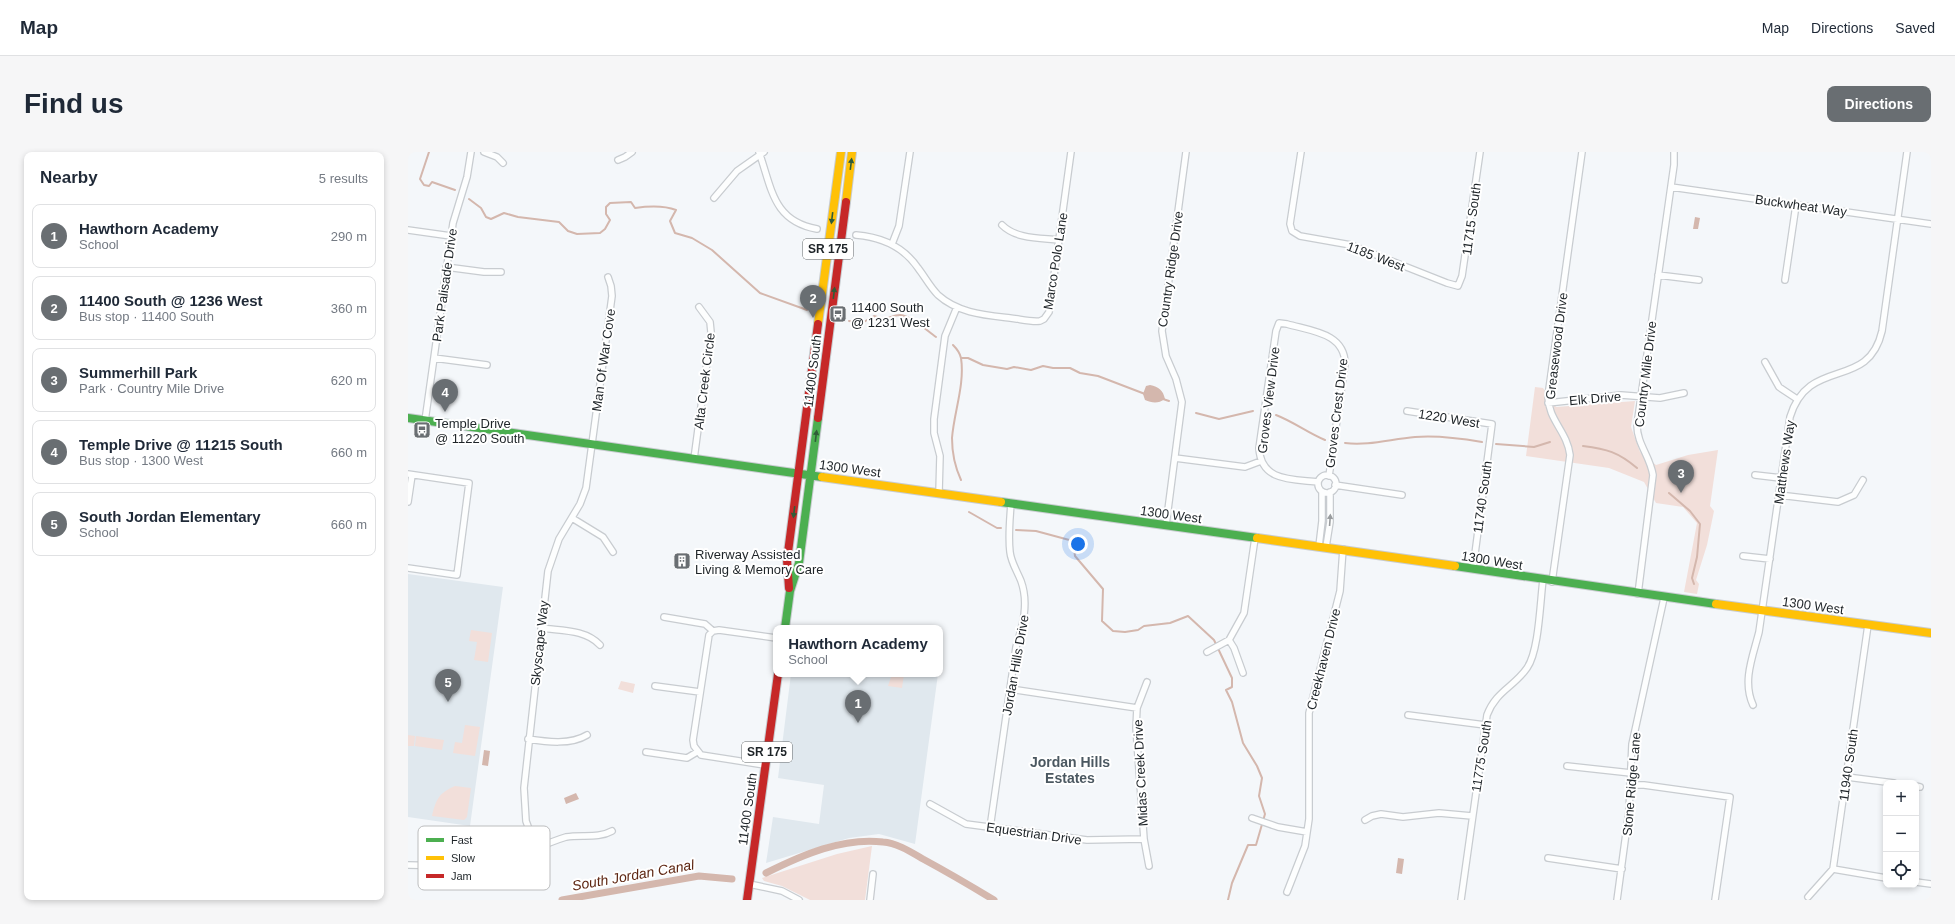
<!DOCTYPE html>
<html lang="en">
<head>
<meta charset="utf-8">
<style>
  body { margin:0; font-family:Arial,sans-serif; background:#f6f6f7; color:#1f2937 }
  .controls { position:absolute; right:12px; bottom:12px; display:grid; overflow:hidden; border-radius:8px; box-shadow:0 2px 6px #0003 }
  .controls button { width:36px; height:36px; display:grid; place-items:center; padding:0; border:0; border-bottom:1px solid #e0e1e3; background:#fff; color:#1f2937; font:20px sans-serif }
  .you { position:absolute; left:670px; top:392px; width:14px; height:14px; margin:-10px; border:3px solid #fff; border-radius:50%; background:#1a73e8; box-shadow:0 0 0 6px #1a73e833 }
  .badge { display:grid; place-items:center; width:26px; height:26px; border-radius:50%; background:#696e72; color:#fff; font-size:13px; font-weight:700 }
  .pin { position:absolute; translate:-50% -33px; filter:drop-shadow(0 1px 2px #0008) }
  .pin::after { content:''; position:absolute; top:21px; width:14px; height:12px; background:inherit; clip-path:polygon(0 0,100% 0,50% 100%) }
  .popup { position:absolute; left:365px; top:473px; width:170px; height:52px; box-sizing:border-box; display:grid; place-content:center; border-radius:8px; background:#fff; filter:drop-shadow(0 1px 3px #0005); font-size:13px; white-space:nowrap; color:#747a83 }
  .popup b { font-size:15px; color:#1f2937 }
  .popup::after { content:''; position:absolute; left:50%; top:100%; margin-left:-8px; border:8px solid transparent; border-top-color:#fff }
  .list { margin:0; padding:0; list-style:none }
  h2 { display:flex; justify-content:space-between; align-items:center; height:52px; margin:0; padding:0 16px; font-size:17px }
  h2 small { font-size:13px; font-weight:400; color:#747a83 }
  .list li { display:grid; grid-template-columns:26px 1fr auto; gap:12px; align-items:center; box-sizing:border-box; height:64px; margin:0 8px 8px; padding:0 8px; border:1px solid #e0e1e3; border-radius:8px }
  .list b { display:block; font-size:15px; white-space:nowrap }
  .list p { margin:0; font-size:13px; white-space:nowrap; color:#747a83 }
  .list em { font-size:13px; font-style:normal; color:#747a83 }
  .icon { flex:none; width:22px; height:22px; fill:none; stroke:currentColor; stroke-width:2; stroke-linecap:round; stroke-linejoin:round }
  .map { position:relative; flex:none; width:1523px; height:748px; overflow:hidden; border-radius:8px }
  header { display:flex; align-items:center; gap:24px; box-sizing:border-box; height:56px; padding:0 20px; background:#fff; border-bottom:1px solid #e0e1e3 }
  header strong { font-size:19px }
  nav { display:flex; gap:22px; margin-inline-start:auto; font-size:14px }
  .intro { display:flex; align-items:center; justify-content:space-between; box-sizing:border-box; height:96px; padding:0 24px }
  h1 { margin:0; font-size:28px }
  .button { padding:10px 18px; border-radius:8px; background:#696e72; color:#fff; font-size:14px; font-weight:700 }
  main { display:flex; gap:24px; padding:0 24px }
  aside { flex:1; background:#fff; border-radius:8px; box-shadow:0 2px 6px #0003 }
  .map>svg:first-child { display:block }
  .built { fill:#e0e8ee }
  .green { fill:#f2dfda }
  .water { fill:#d4b7ad }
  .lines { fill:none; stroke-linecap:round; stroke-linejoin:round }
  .stream { stroke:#d4b7ad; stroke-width:2 }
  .canal { stroke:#d4b7ad; stroke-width:7 }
  .street-casing { stroke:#c8ccd0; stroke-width:8 }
  .fast-casing { stroke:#c8ccd0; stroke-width:10 }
  .slow-casing { stroke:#c8ccd0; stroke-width:10 }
  .jam-casing { stroke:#c8ccd0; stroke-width:10 }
  .street { stroke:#fdfefe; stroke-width:5.5 }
  .fast { stroke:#4caf50; stroke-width:8 }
  .slow { stroke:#ffc107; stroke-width:8 }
  .jam { stroke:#c62828; stroke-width:8 }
  .oneway { fill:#305c38 }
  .oneway2 { fill:#999c9e }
  .labels { text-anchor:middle; stroke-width:4; stroke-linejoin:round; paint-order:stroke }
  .shield { fill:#fff; stroke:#626668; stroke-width:1 }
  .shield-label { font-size:12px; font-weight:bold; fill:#1e2428 }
  .street-label { font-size:13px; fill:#1e2428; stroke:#fff }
  .poi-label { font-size:13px; fill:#1e2428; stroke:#fff; text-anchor:start }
  .neighbourhood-label { font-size:14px; font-weight:bold; fill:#4b5861; stroke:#fff }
  .water-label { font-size:14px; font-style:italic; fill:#5e2713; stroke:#fff }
  .key { fill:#fff; stroke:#bcbdbe; stroke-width:1 }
  .key-label { font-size:11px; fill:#1e2428 }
</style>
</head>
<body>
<header>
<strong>Map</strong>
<nav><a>Map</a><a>Directions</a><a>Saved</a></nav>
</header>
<div class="intro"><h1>Find us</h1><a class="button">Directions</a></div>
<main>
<aside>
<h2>Nearby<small>5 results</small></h2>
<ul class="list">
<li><span class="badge">1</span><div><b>Hawthorn Academy</b><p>School</p></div><em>290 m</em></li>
<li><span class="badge">2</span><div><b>11400 South @ 1236 West</b><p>Bus stop · 11400 South</p></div><em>360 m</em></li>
<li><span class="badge">3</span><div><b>Summerhill Park</b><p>Park · Country Mile Drive</p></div><em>620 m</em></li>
<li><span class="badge">4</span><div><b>Temple Drive @ 11215 South</b><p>Bus stop · 1300 West</p></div><em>660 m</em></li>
<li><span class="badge">5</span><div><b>South Jordan Elementary</b><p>School</p></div><em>660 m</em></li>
</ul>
</aside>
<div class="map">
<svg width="1523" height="748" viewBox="0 0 1523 748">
  <rect width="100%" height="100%" fill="#f4f7fa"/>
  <!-- built -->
  <path class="built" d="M 0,422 L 95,435 L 62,674 L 0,665 Z
    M 383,522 L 530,522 L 507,692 L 471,682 L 441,686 L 358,711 L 365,665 L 411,672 L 416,633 L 370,626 Z"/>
  <!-- green -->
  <path class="green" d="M 1127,235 L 1135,236 L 1148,255 L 1227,249 L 1223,275 L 1232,300 L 1248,313 L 1280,303 L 1310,298 L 1302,354 L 1306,359 L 1299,393 L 1288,428 L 1291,432 L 1289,442 L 1276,440 L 1289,371 L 1275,355 L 1248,351 L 1236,330 L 1201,316 L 1118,304 Z
    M 63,478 L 84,481 L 80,510 L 66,508 L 69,490 L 61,489 Z
    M 484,522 L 496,522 L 494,536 L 480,534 Z
    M 213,529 L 227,532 L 225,541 L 210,537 Z
    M 57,573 L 72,575 L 67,604 L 45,601 L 47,590 L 54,591 Z
    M 0,583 L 7,584 L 6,594 L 0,594 Z
    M 8,584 L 36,588 L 34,598 L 7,594 Z
    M 47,634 L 63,636 L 59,665 L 56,668 L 24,664 C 28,647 31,641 47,634 Z
    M 464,694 L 457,748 L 402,748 L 374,734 L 356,729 L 354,726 L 429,702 Z"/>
  <!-- water -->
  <path class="water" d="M 1287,65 L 1292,66 L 1290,77 L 1285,77 Z
    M 742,233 C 751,235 755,238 757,247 C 750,252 744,251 737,248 L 735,242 L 738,234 Z
    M 76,598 L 82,599 L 80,614 L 74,613 Z
    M 168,641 L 171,647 L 158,652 L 156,646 Z
    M 990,706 L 996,707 L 994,722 L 988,721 Z"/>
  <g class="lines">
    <!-- stream -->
    <path class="stream" d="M 21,0 L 12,27 L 16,33 L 21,34 L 24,30 L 47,38
      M 61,47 L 73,56 L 78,65 L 83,67 L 96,61 L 110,65 L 151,70 L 160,79 L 169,82 L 192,81 L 197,77 L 202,68 L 198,62 L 198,55 L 202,51 L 223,50 L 227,56 C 241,54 255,53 268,58 L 262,69 L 267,81 L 284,86 L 304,98 L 352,141 L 399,158
      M 441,169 L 454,171 L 466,164 C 482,170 481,163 492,163 C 504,164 518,178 528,185
      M 545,193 C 549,197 552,201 553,206 C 557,232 546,260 544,286 C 544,301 547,315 553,328
      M 553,206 L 560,206 L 575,213 L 599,217 L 606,215 L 623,218 L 635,214 L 645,216 L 662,216 L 672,221 L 690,224 L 737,242
      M 755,247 L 761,249
      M 788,261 L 811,267 L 845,259
      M 868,263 C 886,270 900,281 917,288
      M 937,291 C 960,294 983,287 1007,285 C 1030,283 1051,286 1074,290
      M 1088,292 L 1126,295 L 1142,290
      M 1175,294 C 1199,297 1210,300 1229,316
      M 1261,341 L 1282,359 L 1292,372 L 1289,405 L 1284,426 L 1286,432
      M 561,360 L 589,376 L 593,376
      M 608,378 L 628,379 L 665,389 L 667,404 L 695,437 L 694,469 L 705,479 L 717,480 L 730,478 L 736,474 L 762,471 L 780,464 L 806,488 L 824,526 L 824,535 L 818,538 L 824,550 L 835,591 L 849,614 L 854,626 L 851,644 L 857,662 L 848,693 L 840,693 L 824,731 L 820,748"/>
    <!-- canal -->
    <path class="canal" d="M 358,721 C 394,703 435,685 475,690 C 489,691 503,700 515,707 C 539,720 563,734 586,748
      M 154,748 L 291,724 L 324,727"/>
    <!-- street casing -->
    <g class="street-casing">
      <path id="street" d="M 76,0 L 89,5 L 95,11
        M 351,0 C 364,37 365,69 409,77
        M 893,0 L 882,72 L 884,79 L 892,84 L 943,93 L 1039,131 L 1050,134 L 1054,124 L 1072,0
        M 210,8 L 217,5 L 224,0
        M 1263,35 L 1523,72
        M 306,46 L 329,19 L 356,0
        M 594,73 C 608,87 632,86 650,88
        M 0,78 L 43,84
        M 448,83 C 473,85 495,94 510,116 C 517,125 522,135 530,143 C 550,161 576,163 602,166 C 612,167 622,170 632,169 L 636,167 L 641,160 L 663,0
        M 484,92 L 491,74 L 502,0
        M 38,115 L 76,120 L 93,120
        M 1250,123 L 1291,128
        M 1377,128 L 1388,53
        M 26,206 L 79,213
        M 1357,210 L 1371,235 L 1389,247
        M 1140,251 L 1213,243 L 1252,246 L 1276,241
        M 999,259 L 1084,272 L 1065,417
        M 17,269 L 45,71 L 59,25 L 63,0
        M 767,306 L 837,315 L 853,309
        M 286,307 L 303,180 L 302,170 L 291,155
        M 0,322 L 61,331 L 49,423 L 0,416
        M 1347,323 L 1373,326
        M910 332a9 9 0 1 1 18 0a9 9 0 1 1-18 0Z
        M 910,330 C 884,327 853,330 851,296 L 868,179 L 871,171 L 879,172 C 903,179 937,181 937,212 L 921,324
        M 927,333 L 994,343
        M 531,340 L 532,304 L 526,281 L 526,267 L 537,184 L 549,155
        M 1371,343 L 1430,350 L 1446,343 L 1455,328
        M 0,350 L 4,323
        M 164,366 L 195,385 L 205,400
        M 758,373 L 774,250 L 768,227 L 758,204 L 754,179 L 778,0
        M 911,394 L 914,369 L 914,340
        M 918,395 L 922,370 L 922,340
        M 1335,404 L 1362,407
        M 1144,430 L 1162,303 C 1159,279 1140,268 1140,244 L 1174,0
        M 1230,442 L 1245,323 C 1242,304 1229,292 1229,273 L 1266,13 L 1266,0
        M 256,465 L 297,472 L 305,479
        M 133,476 C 153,479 177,477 192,493
        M 821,488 L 826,496 L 835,521
        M 799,500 L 821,488 L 836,461 L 847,386
        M 739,530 L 729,556 L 728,576 L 736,687 L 741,714
        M 247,534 L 292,540
        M 602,537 L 729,556
        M 1345,553 C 1334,529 1345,504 1351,480 L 1382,265 C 1401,203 1460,240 1474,179 L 1499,0
        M 1000,563 L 1077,573
        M 120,587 C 139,590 163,593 179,583
        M 238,600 L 279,606 L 289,600
        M 357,613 L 293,603 L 286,594 L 285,588 L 301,483 L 305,479 L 311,478 L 368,486
        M 1159,614 L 1223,621
        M 1439,625 L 1486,631
        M 1223,633 L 1236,633 L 1322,645 L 1307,748
        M 1508,634 L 1512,635
        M 522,652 L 558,672 L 679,688 L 736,687
        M 844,666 L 870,675 L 899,680
        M 957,668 L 964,664 L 973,662 L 995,665 L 1031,661 L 1064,664
        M 582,676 L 608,495 C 615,473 621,451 613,429 C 609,419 603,410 602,400 C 600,384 602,367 603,351
        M 128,696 L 118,669 L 116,636 L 140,419 L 151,387 L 172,352 L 178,336 L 204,144 L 203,134 L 200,125
        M 1140,706 L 1214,717
        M 0,713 C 26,713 54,719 80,714 C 107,708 131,693 158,685 C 173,682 190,687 204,679
        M 1425,717 L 1478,726
        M 1508,730 L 1523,732
        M 341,732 L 374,739 L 391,748
        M 879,740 L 897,694 L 901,667 L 901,561 L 932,439 L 935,397
        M 1400,745 L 1425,717 L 1460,473
        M 462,748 L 465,722
        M 1053,748 L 1079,563 C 1088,539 1106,535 1119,516 C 1131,499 1132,451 1135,428
        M 1209,748 L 1221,659 L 1224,592 L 1256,446"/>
    </g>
    <!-- fast casing -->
    <g class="fast-casing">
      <path id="fast" d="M 0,266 L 414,325
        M 593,350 L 849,386
        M 1047,414 L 1308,452
        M 377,476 L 382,439 L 391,411 L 410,266"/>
    </g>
    <!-- slow casing -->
    <g class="slow-casing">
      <path id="slow" d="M 438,50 L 444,0
        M 410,172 L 433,0
        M 414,325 L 593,350
        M 849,386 L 1047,414
        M 1308,452 L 1523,481"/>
    </g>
    <!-- jam casing -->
    <g class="jam-casing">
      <path id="jam" d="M 410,266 L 438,50
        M 381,436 L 379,408 L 410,172
        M 339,748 L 370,522"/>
    </g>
    <!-- street -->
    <use href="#street" class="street"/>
    <!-- fast -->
    <use href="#fast" class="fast"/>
    <!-- slow -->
    <use href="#slow" class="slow"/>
    <!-- jam -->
    <use href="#jam" class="jam"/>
  </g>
  <!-- one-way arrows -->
  <defs><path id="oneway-solid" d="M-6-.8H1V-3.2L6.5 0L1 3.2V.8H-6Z"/></defs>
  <g class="oneway">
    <use href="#oneway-solid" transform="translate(443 12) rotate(-83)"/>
    <use href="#oneway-solid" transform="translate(424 66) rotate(97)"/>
    <use href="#oneway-solid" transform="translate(426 141) rotate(-83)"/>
    <use href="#oneway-solid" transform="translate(408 284) rotate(-83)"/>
    <use href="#oneway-solid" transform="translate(386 360) rotate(97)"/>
  </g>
  <use class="oneway2" href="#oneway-solid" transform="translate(922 368) rotate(-86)"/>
  <!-- icons -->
  <defs>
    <g id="bus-square" transform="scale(0.9)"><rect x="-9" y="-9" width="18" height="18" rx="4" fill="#696e72" stroke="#fff"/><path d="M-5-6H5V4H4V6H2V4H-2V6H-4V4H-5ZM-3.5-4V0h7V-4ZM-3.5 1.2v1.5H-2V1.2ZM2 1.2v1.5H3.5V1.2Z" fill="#fff"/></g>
    <g id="building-square" transform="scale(0.9)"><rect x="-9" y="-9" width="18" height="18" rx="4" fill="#696e72" stroke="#fff"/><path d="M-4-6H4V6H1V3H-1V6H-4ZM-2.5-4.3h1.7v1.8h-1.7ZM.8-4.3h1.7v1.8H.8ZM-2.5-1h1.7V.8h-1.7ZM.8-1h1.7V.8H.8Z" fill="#fff"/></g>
  </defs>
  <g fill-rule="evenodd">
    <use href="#bus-square" x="430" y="162"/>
    <use href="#bus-square" x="14" y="278"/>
    <use href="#building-square" x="274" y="409"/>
  </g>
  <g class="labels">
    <!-- shield labels -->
    <g class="shield">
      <rect x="395" y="87" width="50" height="20" rx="3"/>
      <rect x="334" y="590" width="50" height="20" rx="3"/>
    </g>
    <g class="shield-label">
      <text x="420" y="101">SR 175</text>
      <text x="359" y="604">SR 175</text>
    </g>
    <!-- street labels -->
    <g class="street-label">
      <text transform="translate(1393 53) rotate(8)" y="5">Buckwheat Way</text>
      <text transform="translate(1063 67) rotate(-82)" y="5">11715 South</text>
      <text transform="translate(968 104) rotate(21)" y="5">1185 West</text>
      <text transform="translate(647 109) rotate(-81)" y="5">Marco Polo Lane</text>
      <text transform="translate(762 117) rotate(-82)" y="5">Country Ridge Drive</text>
      <text transform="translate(36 133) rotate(-82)" y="5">Park Palisade Drive</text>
      <text transform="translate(1148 194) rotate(-83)" y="5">Greasewood Drive</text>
      <text transform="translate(195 208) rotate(-82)" y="5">Man Of War Cove</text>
      <text transform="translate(404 219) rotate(-83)" y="5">11400 South</text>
      <text transform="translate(1237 222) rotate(-83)" y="5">Country Mile Drive</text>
      <text transform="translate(296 229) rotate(-83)" y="5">Alta Creek Circle</text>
      <text transform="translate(1187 246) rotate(-5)" y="5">Elk Drive</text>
      <text transform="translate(860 248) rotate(-83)" y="5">Groves View Drive</text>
      <text transform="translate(928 261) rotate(-83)" y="5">Groves Crest Drive</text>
      <text transform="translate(1041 266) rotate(9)" y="5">1220 West</text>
      <text transform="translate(1376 310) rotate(-82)" y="5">Matthews Way</text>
      <text transform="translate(442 316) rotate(8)" y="5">1300 West</text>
      <text transform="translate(1074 345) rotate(-82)" y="5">11740 South</text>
      <text transform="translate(763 362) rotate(8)" y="5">1300 West</text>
      <text transform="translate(1084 408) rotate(9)" y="5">1300 West</text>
      <text transform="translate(1405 453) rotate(8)" y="5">1300 West</text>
      <text transform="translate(131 491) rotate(-84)" y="5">Skyscape Way</text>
      <text transform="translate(915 507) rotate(-76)" y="5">Creekhaven Drive</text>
      <text transform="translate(607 513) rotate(-80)" y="5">Jordan Hills Drive</text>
      <text transform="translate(1073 604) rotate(-81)" y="5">11775 South</text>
      <text transform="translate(1440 613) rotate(-82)" y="5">11940 South</text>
      <text transform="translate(732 621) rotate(-93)" y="5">Midas Creek Drive</text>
      <text transform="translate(1223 632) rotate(-85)" y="5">Stone Ridge Lane</text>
      <text transform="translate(339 657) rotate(-82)" y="5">11400 South</text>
      <text transform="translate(626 681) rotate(8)" y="5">Equestrian Drive</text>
    </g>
    <!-- poi labels -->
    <g class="poi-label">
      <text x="443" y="160">11400 South<tspan x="443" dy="15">@ 1231 West</tspan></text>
      <text x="27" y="276">Temple Drive<tspan x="27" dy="15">@ 11220 South</tspan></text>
      <text x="287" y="407">Riverway Assisted<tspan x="287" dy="15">Living &amp; Memory Care</tspan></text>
    </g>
    <!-- neighbourhood labels -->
    <g class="neighbourhood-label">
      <text x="662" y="615">Jordan Hills<tspan x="662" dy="16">Estates</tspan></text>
    </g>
    <!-- water labels -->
    <g class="water-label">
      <text transform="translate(225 723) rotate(-10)" y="5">South Jordan Canal</text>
    </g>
  </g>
  <!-- legend -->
  <rect x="10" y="674" width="132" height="64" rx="6" class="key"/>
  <rect x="18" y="686" width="18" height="4" fill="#4caf50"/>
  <rect x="18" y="704" width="18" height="4" fill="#ffc107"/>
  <rect x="18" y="722" width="18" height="4" fill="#c62828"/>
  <g class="key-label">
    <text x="43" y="692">Fast</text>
    <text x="43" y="710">Slow</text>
    <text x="43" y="728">Jam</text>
  </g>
</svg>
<div class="controls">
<button>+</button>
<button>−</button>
<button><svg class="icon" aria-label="locate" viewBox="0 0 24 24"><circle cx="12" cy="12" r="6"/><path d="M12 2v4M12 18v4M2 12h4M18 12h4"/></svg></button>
</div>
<div class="you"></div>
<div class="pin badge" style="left:450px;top:571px">1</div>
<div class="popup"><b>Hawthorn Academy</b>School</div>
<div class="pin badge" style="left:405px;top:166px">2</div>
<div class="pin badge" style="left:1273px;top:341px">3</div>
<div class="pin badge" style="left:37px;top:260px">4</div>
<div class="pin badge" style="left:40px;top:550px">5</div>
</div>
</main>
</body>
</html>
